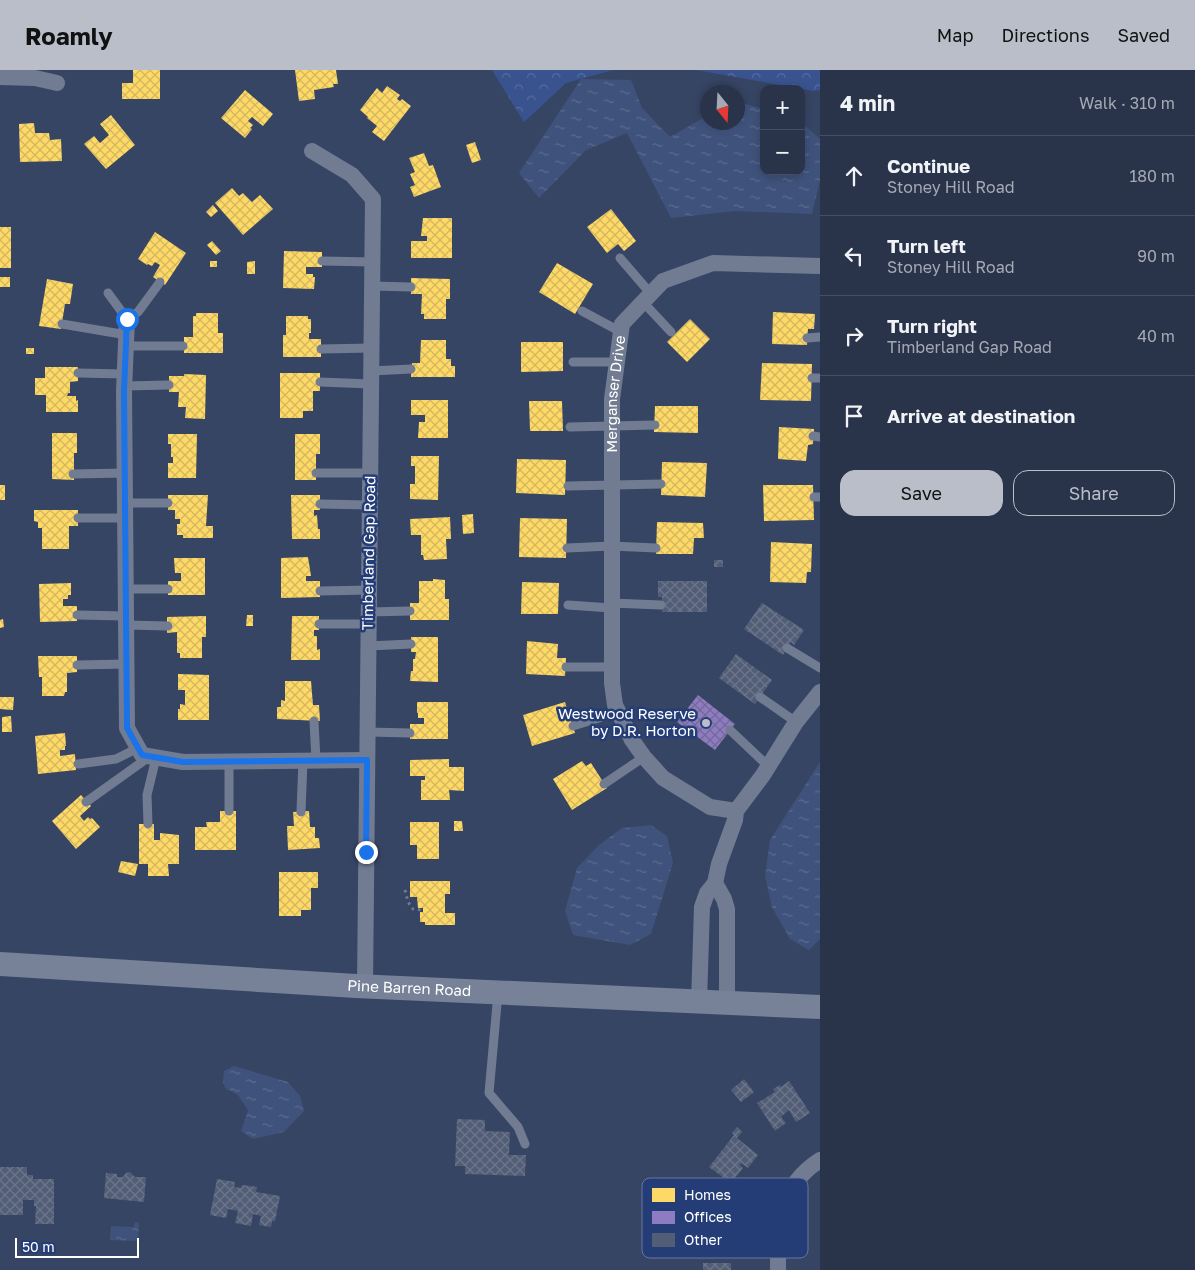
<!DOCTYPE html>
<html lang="en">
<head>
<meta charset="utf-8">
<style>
  body { margin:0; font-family:"Golos Text",sans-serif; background:#353f55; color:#f1f3f6 }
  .controls { position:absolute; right:15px; top:15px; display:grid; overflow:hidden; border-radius:10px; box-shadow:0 2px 8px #0003 }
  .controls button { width:45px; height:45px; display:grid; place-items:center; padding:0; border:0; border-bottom:1px solid #454f63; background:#29344b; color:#f1f3f6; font:25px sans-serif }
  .compass { position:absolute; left:700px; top:15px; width:45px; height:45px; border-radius:50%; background:#29344b; box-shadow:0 2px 8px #0003; rotate:162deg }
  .scale { position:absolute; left:15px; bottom:12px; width:124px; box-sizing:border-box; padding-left:5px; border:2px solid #fff; border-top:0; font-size:14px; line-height:18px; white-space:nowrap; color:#fff; -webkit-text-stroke:4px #243d77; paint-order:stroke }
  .stop { position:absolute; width:15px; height:15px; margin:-11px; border:4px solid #1a73e8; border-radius:50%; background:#fff }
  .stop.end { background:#1a73e8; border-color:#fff; box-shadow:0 1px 5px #0008 }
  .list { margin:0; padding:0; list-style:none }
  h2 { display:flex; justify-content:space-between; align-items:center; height:65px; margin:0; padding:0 20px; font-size:21px }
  h2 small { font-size:16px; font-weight:400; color:#a5aab5 }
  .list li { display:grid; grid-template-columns:32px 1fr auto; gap:15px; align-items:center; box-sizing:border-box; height:80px; padding:0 20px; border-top:1px solid #454f63 }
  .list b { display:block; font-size:19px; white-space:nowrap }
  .list p { margin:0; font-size:16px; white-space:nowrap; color:#a5aab5 }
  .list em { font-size:16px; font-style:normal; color:#a5aab5 }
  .actions { display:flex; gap:10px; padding:15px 20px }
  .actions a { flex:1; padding:11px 0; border:1px solid #b9bec9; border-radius:15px; text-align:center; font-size:18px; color:#b9bec9 }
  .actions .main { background:#b9bec9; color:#111 }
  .icon { flex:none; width:28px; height:28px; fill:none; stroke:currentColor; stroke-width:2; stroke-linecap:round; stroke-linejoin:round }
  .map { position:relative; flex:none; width:820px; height:1200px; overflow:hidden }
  header { display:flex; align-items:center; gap:30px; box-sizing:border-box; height:70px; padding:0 25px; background:#b9bec9; color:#111 }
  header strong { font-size:24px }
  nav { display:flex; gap:28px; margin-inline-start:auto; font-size:18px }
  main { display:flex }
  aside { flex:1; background:#29344b }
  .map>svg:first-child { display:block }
  .forest { fill:url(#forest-crowns) }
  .water { fill:url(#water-ripples) }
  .homes { fill:url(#homes-cross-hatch) }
  .offices { fill:url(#offices-cross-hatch) }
  .building { fill:url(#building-cross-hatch) }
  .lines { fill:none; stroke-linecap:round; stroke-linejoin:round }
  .path { stroke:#717c93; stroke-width:3; stroke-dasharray:2.5 4; stroke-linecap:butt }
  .lane { stroke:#717c93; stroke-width:9 }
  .street { stroke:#717c93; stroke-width:16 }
  .secondary { stroke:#778197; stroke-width:24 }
  .route { stroke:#1a73e8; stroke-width:6 }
  .poi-dot { fill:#b9bec9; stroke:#243d77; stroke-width:2 }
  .labels { text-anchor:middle; stroke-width:5; stroke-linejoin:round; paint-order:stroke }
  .street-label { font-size:15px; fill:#fff; stroke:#243d77 }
  .poi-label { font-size:15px; fill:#fff; stroke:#243d77; text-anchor:end }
  .key { fill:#243d77; stroke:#6677a0; stroke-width:1 }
  .key-label { font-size:14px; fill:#fff }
</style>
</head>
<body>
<header>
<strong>Roamly</strong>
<nav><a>Map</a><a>Directions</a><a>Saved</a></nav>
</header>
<main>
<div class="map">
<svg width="820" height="1200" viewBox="0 0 820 1200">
  <defs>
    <pattern id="forest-crowns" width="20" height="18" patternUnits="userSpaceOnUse" patternTransform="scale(1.25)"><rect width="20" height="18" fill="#38538e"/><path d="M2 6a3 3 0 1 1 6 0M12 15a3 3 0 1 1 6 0" fill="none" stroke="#566d9f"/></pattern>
    <pattern id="water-ripples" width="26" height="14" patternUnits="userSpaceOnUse" patternTransform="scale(1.25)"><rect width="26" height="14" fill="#3f527b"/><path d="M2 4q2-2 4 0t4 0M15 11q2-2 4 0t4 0" fill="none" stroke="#5c6c8f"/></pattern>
    <pattern id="homes-cross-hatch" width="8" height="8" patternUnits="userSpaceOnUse" patternTransform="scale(1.25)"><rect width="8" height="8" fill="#ffd966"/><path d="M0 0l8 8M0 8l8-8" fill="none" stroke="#d2b660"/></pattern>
    <pattern id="offices-cross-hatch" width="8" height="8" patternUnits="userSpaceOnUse" patternTransform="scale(1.25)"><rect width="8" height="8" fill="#8e7cc3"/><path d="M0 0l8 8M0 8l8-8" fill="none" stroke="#746993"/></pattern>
    <pattern id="building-cross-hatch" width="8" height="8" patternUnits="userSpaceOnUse" patternTransform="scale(1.25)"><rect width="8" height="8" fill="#525d76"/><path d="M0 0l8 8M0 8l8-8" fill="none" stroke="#6c758b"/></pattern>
  </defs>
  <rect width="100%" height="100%" fill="#374564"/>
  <!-- forest -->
  <path class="forest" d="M 492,0 L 613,0 L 566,13 L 524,52 Z
    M 696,0 L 820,0 L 820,20 L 814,21 Z"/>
  <!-- water -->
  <path class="water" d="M 581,9 L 631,10 L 642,38 L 670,67 L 707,46 L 708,52 L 738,52 L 738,32 L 764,39 L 764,101 L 801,101 L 801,52 L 820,69 L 820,110 L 812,144 L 735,141 L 671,148 L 627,63 L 586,80 L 539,128 L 519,103 Z
    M 820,692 L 820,869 L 809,880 L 790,869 L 772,837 L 765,806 L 770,770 Z
    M 651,755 L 667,766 L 673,793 L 651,864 L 630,875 L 573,865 L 565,841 L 577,798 L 599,775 L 622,758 Z
    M 234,996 L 288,1012 L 300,1026 L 304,1041 L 284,1062 L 253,1069 L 241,1061 L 248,1040 L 238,1025 L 226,1019 L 223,1013 L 224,1001 Z
    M 135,1152 L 139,1153 L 138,1171 L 110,1170 L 111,1156 L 134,1157 Z"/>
  <!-- homes -->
  <path class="homes" d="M 133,0 L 160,0 L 160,29 L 122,29 L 122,13 L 133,13 Z
    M 295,0 L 336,0 L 338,14 L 333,14 L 334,17 L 314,20 L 315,29 L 299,31 Z
    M 387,16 L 400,25 L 397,29 L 400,31 L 402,29 L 411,36 L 384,71 L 372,62 L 377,56 L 367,48 L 368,47 L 360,40 L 377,18 L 382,23 Z
    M 245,20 L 273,44 L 263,56 L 252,47 L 248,51 L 253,55 L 250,58 L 252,59 L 245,68 L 221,48 Z
    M 111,45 L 135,75 L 106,99 L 84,74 L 94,66 L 100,73 L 109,65 L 100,54 Z
    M 34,53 L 35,63 L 49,63 L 50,70 L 61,69 L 62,91 L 20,92 L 19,54 Z
    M 475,72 L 481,90 L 472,93 L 466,75 Z
    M 424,83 L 429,96 L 433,95 L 441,117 L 414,127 L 410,117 L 415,115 L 410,104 L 415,102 L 409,88 Z
    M 232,118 L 239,126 L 243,123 L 252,132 L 260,125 L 273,139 L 243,165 L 215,133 Z
    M 213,135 L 218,141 L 211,147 L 206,142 Z
    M 611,139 L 636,171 L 624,181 L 618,174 L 607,183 L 587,157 Z
    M 423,148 L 452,148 L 452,188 L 411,188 L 411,171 L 427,171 L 427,166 L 421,166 Z
    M 0,157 L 11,157 L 11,198 L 0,198 Z
    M 155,162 L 186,183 L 165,215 L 153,207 L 160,195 L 155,192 L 152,196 L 148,194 L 147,195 L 138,189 Z
    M 212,171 L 221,181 L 216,185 L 207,175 Z
    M 284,181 L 322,182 L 322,197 L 306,197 L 306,204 L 313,204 L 313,207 L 315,207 L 314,219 L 283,218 Z
    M 210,191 L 217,191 L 217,197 L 210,197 Z
    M 255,191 L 255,204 L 247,204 L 247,192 Z
    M 557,193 L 593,214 L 575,244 L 539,222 Z
    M 0,207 L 10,207 L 10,217 L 0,217 Z
    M 411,208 L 450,209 L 450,229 L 446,229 L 446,249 L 424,249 L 424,244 L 421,244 L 422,224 L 411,224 Z
    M 47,209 L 73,214 L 70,234 L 65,234 L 61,259 L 39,256 Z
    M 773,242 L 815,244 L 814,259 L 808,259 L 807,275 L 772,274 Z
    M 196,243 L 218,243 L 218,263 L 223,263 L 223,283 L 184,283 L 184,267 L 193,267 L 193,246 L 196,246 Z
    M 286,246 L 308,246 L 308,249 L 311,249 L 311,263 L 309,263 L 309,269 L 321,269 L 321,287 L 283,287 L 283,265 L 286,265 Z
    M 690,249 L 710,269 L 687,292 L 667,272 Z
    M 421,270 L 446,270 L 446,289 L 451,289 L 451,296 L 455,296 L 455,307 L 411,307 L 412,293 L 420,293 Z
    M 521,272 L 563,272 L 563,301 L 521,302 Z
    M 26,278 L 34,278 L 34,284 L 26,284 Z
    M 762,293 L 812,294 L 811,331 L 760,330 Z
    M 45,297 L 78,297 L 78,311 L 70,312 L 70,323 L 68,323 L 67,326 L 76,326 L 76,331 L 78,330 L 78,342 L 46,342 L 46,325 L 35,325 L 35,308 L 45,308 Z
    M 280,303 L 320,303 L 320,321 L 313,321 L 313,341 L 303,341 L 303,348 L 280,348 Z
    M 184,304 L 206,305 L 205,349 L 185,348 L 186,337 L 178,337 L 179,322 L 169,322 L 169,306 L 184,306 Z
    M 411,330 L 448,330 L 448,368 L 418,368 L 419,352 L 425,352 L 425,345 L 411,345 Z
    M 529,331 L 562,331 L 563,361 L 530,361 Z
    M 655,336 L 698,336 L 698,363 L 654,362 Z
    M 779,357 L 814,359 L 813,374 L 808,375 L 806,391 L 778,389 Z
    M 52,363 L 77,363 L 77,383 L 74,383 L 74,410 L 52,409 Z
    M 168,364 L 197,364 L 196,408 L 168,408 L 168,393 L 173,393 L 173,387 L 171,387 L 171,374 L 168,374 Z
    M 295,364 L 320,364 L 320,384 L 316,384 L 316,410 L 295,410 Z
    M 411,386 L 439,386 L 438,430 L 410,429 L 410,414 L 415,414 L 415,396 L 411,396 Z
    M 517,389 L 566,390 L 565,425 L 516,423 Z
    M 662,392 L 707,393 L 705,427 L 661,425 Z
    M 0,415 L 5,415 L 5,430 L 0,430 Z
    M 763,415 L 813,415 L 814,450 L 764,451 Z
    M 168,425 L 208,425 L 206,456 L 213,456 L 213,468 L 183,468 L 183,465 L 177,465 L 177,454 L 180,454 L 180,449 L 175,449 L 175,440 L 168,440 Z
    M 291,425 L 320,425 L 320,440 L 314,440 L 314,446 L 317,445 L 318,459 L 320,459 L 320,469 L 292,469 Z
    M 34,440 L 78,440 L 78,456 L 69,456 L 69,479 L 42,479 L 42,458 L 38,458 L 38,452 L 34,451 Z
    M 473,444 L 474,463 L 463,464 L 462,445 Z
    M 450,447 L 451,469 L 446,469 L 447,489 L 424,490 L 423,485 L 421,485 L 421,465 L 411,465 L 410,449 Z
    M 520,448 L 567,449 L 566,488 L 519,487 Z
    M 657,452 L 703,453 L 704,468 L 694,468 L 693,484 L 656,484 Z
    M 771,472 L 812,474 L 811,502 L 807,502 L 806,513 L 770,512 Z
    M 308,487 L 311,506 L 306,506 L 306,511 L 320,511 L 320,527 L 281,528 L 281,488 Z
    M 174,488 L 205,488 L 205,525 L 168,525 L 168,511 L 181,511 L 181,503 L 175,503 Z
    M 433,509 L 445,510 L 445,529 L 449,529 L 449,550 L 410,550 L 410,533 L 419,533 L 419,511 L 433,511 Z
    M 522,512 L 559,513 L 558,544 L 521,544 Z
    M 71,513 L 71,525 L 68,525 L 68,529 L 63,529 L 63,536 L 77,536 L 77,551 L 40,552 L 39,514 Z
    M 247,545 L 253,545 L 253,556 L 246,556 Z
    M 206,546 L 206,567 L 202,567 L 202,588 L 180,588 L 180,583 L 177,583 L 177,562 L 167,563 L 167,547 Z
    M 292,546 L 319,546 L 319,560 L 314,560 L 314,566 L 317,566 L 317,580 L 320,579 L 320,590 L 291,590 Z
    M 3,549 L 4,557 L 0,558 L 0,550 Z
    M 411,567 L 438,567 L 438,612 L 410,611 L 411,601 L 413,601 L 413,589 L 415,589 L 416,582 L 411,582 Z
    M 527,571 L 558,574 L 557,588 L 566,588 L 565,606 L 526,604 Z
    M 38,586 L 77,586 L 77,602 L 67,603 L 67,622 L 65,622 L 64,626 L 42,626 L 42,607 L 39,607 Z
    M 178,604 L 209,605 L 209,650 L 178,650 L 178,639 L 180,639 L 180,634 L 185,635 L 185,620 L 178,620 Z
    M 285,611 L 311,611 L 313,635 L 319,635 L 320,651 L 277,649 L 277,637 L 281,637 L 281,630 L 285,631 Z
    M 0,627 L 14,627 L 13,640 L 0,639 Z
    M 417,632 L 448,632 L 448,669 L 410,669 L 410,654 L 424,654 L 424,648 L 418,648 L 418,643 L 417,643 Z
    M 565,632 L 575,663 L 532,676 L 523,645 Z
    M 11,646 L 12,662 L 2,662 L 2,647 Z
    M 65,663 L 66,676 L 65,676 L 65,680 L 60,680 L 60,686 L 75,684 L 76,700 L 38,704 L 35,666 Z
    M 449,689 L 449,697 L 464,697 L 464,721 L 449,720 L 450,730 L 421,730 L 421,710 L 425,710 L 425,706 L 410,706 L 410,690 Z
    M 582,691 L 586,696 L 591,693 L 607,718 L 572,740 L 553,709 Z
    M 81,725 L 91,736 L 80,746 L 84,751 L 88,747 L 90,749 L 92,748 L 100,757 L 76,779 L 52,751 Z
    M 220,741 L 236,741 L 236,780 L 195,780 L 195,757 L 207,757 L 206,752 L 220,752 Z
    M 309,741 L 310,757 L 315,757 L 315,768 L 319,768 L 320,778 L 288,780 L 287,756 L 294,756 L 293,742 Z
    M 454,751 L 462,751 L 463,761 L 454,761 Z
    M 410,752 L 439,752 L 439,789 L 417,789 L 417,775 L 410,775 Z
    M 139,754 L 154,754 L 154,770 L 160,770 L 160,763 L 179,765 L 179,794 L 168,794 L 169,806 L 148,806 L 148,794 L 139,794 Z
    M 121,791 L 138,794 L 135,806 L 118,802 Z
    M 279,802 L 318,802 L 318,818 L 311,818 L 311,840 L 301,840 L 301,846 L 279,846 Z
    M 410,811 L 450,811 L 450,824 L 445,824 L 445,843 L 455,843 L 455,855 L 425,855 L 425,852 L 420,852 L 420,842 L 423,842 L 423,838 L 418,838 L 417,827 L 410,827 Z"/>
  <!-- offices -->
  <path class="offices" d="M 698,625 L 735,654 L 715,680 L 677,652 Z"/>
  <!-- building -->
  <path class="building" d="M 714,490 L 723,490 L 723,497 L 714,497 Z
    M 658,511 L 707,511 L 707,542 L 662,542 L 662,527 L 658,527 Z
    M 762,533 L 804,560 L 794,575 L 791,572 L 783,585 L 744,559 Z
    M 736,584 L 772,610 L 755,634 L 719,608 Z
    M 744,1009 L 754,1022 L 741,1032 L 731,1020 Z
    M 789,1011 L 810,1043 L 796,1052 L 789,1040 L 781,1047 L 786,1053 L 775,1061 L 757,1033 L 775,1022 L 773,1019 L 780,1015 L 781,1017 Z
    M 457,1049 L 485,1050 L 485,1061 L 510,1062 L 509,1085 L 526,1085 L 525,1106 L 465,1104 L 465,1096 L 455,1096 Z
    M 737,1057 L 742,1062 L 737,1068 L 758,1085 L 748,1098 L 741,1093 L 740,1095 L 743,1098 L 731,1113 L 709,1097 L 734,1065 L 732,1063 Z
    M 0,1097 L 27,1097 L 27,1105 L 33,1105 L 33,1109 L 54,1109 L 54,1154 L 35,1154 L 36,1136 L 34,1136 L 34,1130 L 23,1130 L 23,1145 L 0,1145 Z
    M 130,1102 L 135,1107 L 146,1107 L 144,1132 L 104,1128 L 106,1103 L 117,1104 L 117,1107 L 123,1107 L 126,1103 Z
    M 217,1109 L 235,1112 L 234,1117 L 241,1118 L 242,1115 L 257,1117 L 256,1122 L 280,1126 L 275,1151 L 272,1151 L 271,1157 L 259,1155 L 261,1146 L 253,1144 L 251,1156 L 235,1153 L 238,1141 L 228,1139 L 226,1148 L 210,1145 Z
    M 703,1193 L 731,1193 L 731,1200 L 703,1200 Z"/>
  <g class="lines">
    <!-- path -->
    <path class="path" d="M 405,820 L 408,832 L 413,839 L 423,840"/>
    <!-- lane -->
    <path class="lane" d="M 620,188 L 651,224
      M 322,191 L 372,192
      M 372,216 L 411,217
      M 108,223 L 127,249 L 138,242 L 160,212
      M 643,232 L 671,262
      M 582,241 L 621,262
      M 62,254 L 127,265
      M 807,268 L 820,267
      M 127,276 L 183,276
      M 321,279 L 371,278
      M 573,292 L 617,292
      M 371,301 L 411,299
      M 78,303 L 125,304
      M 812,308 L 820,308
      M 320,312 L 371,314
      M 124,316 L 169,315
      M 570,357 L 655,355
      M 813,366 L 820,367
      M 316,403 L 370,403
      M 73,404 L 125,403
      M 568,416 L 661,414
      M 814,427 L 820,427
      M 125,433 L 168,433
      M 320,434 L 370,435
      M 78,448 L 125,448
      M 567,478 L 611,476 L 656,478
      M 126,519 L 168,519
      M 320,521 L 369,520
      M 611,533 L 661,535
      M 568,535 L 611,538
      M 369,542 L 410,541
      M 77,545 L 126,546
      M 319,554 L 369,554
      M 126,555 L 168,556
      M 368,576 L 411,574
      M 787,578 L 820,598
      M 77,595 L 127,594
      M 566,597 L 612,597
      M 760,627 L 796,652
      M 314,651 L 316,691
      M 573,656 L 618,642
      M 730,660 L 768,696
      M 368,662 L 410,663
      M 229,692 L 229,741
      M 78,694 L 116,689 L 138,678
      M 604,714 L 644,687
      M 86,732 L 149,687
      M 301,742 L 303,691
      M 148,754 L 147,725 L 156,688
      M 498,923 L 489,1023 L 518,1057 L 525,1074"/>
    <!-- street -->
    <g class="street">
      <path d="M 0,7 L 35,8 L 57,13"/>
      <path d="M 312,81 L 352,105 L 373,129 L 365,916"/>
      <path d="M 127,249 L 124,321 L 127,658 L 142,685 L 183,692 L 367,690"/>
      <path id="s1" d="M 736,741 L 710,737 L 663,708 L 644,687 L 632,670 L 615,635 L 612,613 L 612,329 L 622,254 L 663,211 L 713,193 L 820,196"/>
      <path d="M 715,813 L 724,829 L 727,839 L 727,933"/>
      <path d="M 699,932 L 702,837 L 707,823 L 715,813 L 719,794 L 735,750 L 736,741 L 763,705 L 796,652 L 820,622"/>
      <path d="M 778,1200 C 778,1155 778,1117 820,1090"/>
    </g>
    <!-- secondary -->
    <path class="secondary" id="s2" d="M 0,894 L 356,916 L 820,937"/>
  </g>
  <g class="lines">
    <!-- route -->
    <path class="route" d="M 127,249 L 124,321 L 127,658 L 142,685 L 183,692 L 367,690 L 366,782"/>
  </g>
  <!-- markers -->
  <circle class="poi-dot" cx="706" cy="653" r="5"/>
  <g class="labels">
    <!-- street labels -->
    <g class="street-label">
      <text dy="5" stroke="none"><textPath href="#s1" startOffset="481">Merganser Drive</textPath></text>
      <text transform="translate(369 483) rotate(-89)" y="5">Timberland Gap Road</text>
      <text dy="5" stroke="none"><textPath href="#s2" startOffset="410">Pine Barren Road</textPath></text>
    </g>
    <!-- poi labels -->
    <g class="poi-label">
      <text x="696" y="649">Westwood Reserve<tspan x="696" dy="17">by D.R. Horton</tspan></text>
    </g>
  </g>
  <!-- legend -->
  <rect x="642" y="1108" width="166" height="80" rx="8" class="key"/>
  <rect x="652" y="1118" width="23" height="14" fill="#ffd966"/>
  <rect x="652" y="1141" width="23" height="13" fill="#8e7cc3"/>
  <rect x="652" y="1163" width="23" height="14" fill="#525d76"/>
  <g class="key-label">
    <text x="684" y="1130">Homes</text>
    <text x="684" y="1152">Offices</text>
    <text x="684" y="1175">Other</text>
  </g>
</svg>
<div class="controls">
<button>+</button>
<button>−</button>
</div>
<svg class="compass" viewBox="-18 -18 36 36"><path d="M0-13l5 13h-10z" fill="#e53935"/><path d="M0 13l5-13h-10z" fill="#a5aab5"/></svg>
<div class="scale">50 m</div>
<div class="stop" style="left:127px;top:249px"></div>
<div class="stop end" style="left:366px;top:782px"></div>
</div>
<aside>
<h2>4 min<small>Walk · 310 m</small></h2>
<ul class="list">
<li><svg class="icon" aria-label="ahead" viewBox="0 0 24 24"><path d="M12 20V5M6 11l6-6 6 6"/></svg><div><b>Continue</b><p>Stoney Hill Road</p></div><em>180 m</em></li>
<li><svg class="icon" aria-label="left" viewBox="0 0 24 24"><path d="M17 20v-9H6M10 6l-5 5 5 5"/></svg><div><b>Turn left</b><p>Stoney Hill Road</p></div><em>90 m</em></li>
<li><svg class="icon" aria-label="right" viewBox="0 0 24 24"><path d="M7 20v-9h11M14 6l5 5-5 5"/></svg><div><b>Turn right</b><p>Timberland Gap Road</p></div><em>40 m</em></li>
<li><svg class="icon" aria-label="arrive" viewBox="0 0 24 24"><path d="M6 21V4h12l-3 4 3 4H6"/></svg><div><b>Arrive at destination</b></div></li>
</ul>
<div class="actions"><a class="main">Save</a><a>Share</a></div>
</aside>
</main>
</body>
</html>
